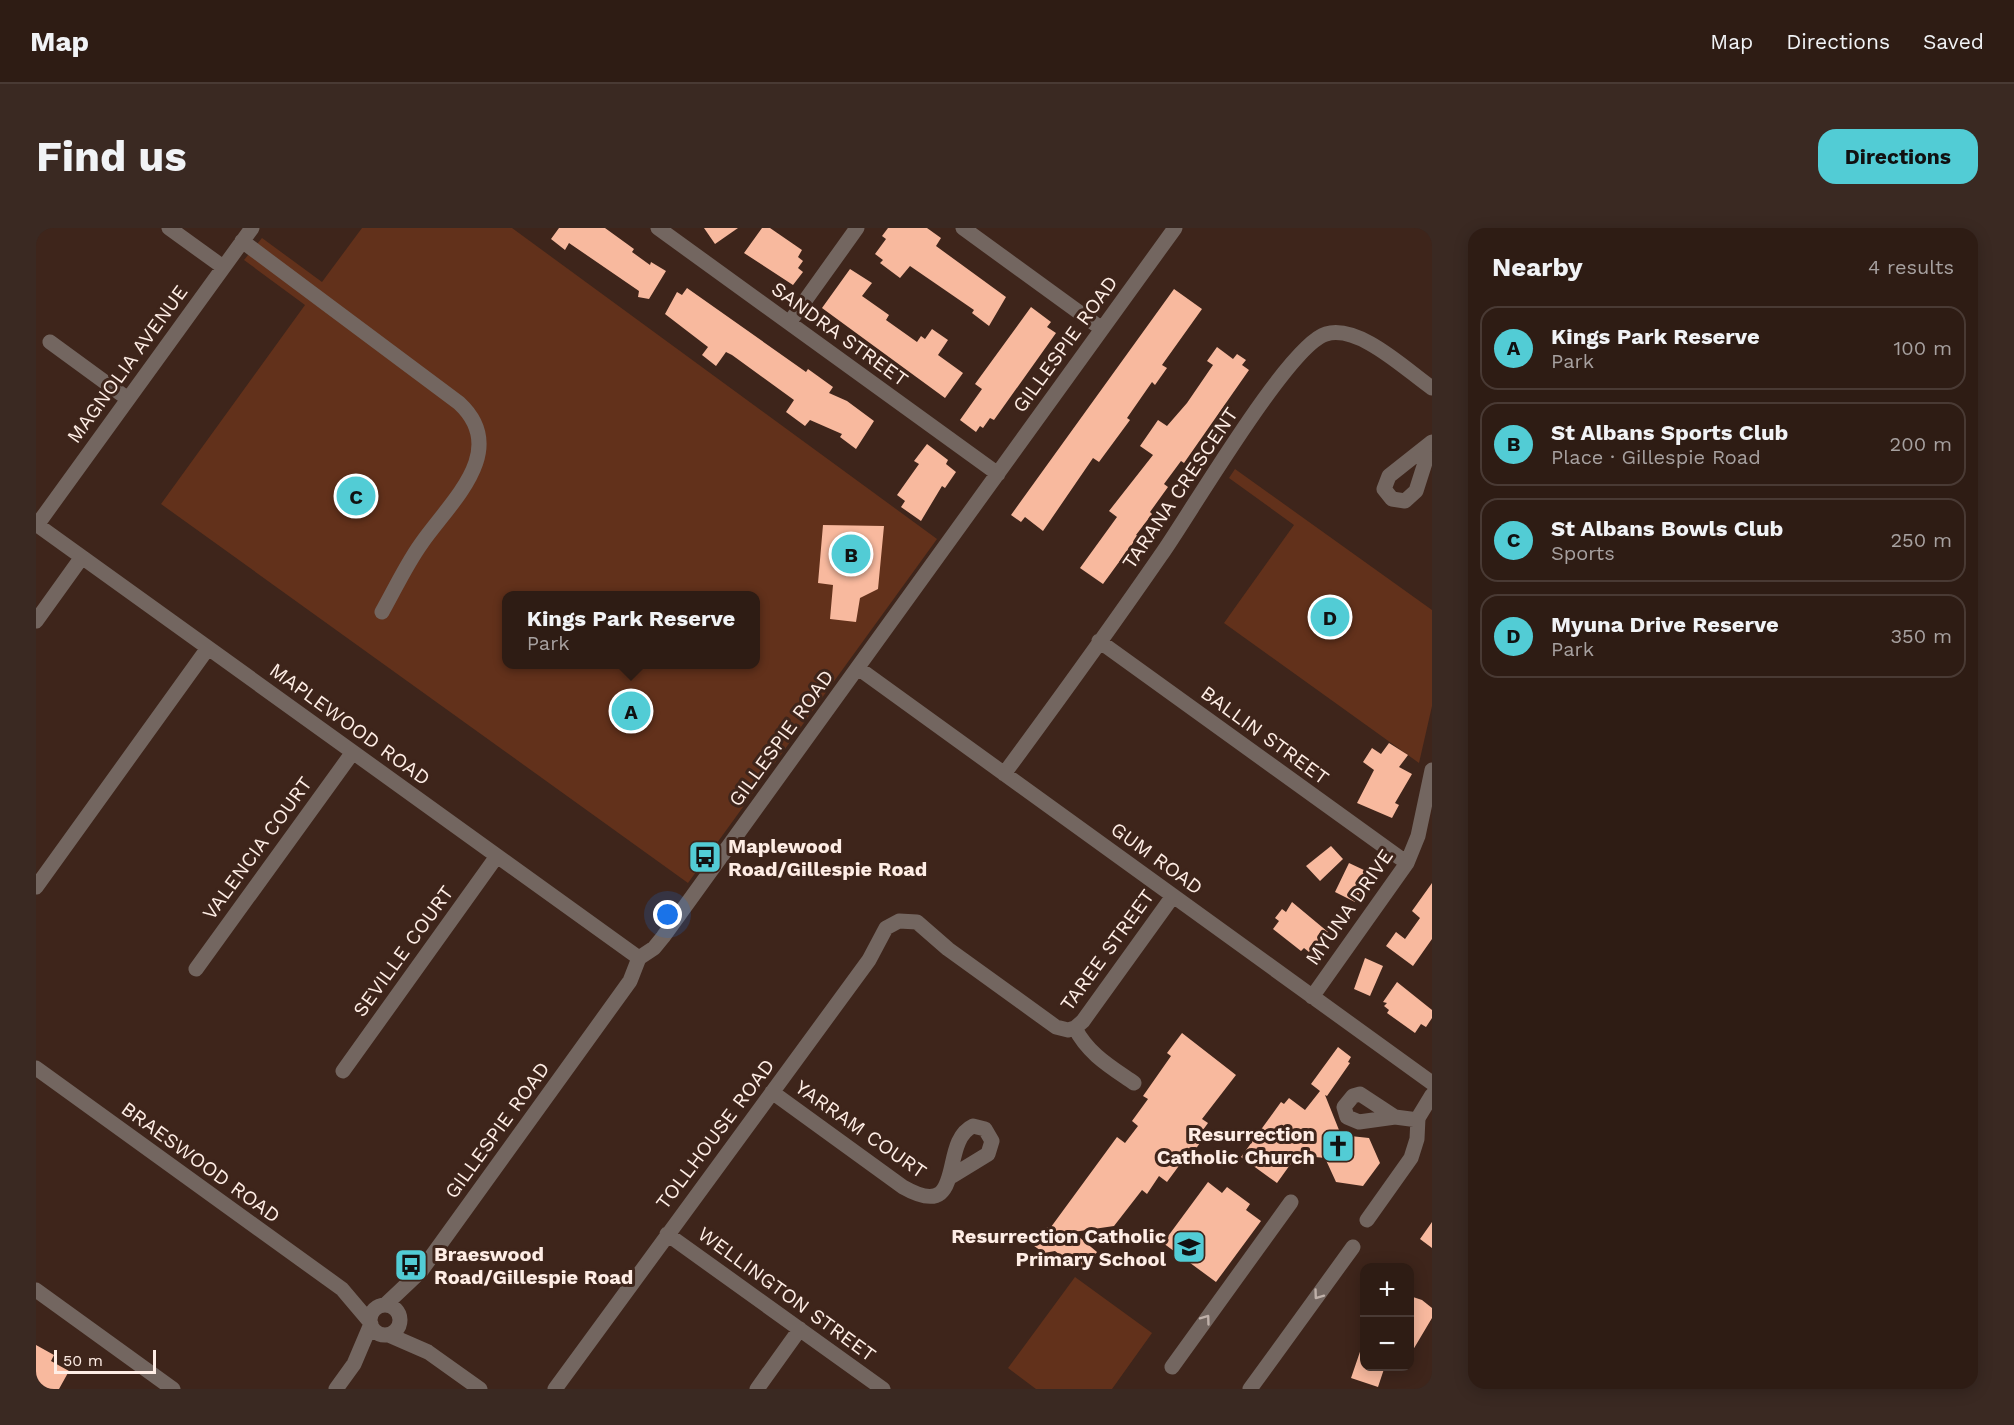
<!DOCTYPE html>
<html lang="en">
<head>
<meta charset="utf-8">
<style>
  body { margin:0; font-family:"Work Sans",sans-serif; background:#3a2922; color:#f1f3f6 }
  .controls { position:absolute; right:18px; bottom:18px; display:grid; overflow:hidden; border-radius:12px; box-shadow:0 3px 15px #0003 }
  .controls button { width:54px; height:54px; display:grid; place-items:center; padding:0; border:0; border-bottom:2px solid #493a34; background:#2e1c14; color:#f1f3f6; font:30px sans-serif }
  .scale { position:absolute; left:18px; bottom:15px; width:102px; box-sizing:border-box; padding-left:6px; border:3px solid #feede5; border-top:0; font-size:16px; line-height:21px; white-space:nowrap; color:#feede5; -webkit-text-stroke:4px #3e251b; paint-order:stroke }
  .you { position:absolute; left:632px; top:687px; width:21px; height:21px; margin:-15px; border:4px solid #fff; border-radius:50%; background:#1a73e8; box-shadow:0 0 0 9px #1a73e833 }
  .badge { display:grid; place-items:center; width:39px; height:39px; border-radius:50%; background:#52ccd5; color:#111; font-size:20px; font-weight:700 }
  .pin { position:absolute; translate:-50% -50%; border:3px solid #fff; box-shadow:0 2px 6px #0006 }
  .popup { position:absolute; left:466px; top:363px; width:258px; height:78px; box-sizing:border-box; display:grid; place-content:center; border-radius:12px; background:#2e1c14; filter:drop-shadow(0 2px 4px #0005); font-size:20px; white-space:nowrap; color:#a7a1a0 }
  .popup b { font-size:22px; color:#f1f3f6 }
  .popup::after { content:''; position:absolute; left:50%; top:100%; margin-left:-12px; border:12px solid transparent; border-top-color:#2e1c14 }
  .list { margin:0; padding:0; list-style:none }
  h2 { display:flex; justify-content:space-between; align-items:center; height:78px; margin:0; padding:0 24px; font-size:26px }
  h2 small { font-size:20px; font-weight:400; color:#a7a1a0 }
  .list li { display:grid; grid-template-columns:39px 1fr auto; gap:18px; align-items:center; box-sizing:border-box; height:84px; margin:0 12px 12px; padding:0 12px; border:2px solid #493a34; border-radius:18px }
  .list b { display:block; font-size:22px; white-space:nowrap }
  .list p { margin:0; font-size:20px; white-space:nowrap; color:#a7a1a0 }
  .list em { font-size:20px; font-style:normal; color:#a7a1a0 }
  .map { position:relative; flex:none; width:1396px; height:1161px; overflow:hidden; border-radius:18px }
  header { display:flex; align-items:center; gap:36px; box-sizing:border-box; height:84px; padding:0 30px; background:#2e1c14; border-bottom:2px solid #493a34 }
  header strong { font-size:28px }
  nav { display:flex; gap:33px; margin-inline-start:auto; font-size:21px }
  .intro { display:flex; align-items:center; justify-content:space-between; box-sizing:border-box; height:144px; padding:0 36px }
  h1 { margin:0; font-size:42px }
  .button { padding:15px 27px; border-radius:18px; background:#52ccd5; color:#111; font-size:21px; font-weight:700 }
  main { display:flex; gap:36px; padding:0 36px }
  aside { flex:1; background:#2e1c14; border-radius:18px; box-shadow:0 3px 15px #0003 }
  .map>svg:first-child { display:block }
  .green { fill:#62311b; fill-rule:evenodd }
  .building { fill:#f8b99e }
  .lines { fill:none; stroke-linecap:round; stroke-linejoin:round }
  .minor { stroke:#736660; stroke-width:15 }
  .oneway { stroke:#bfb0a9 }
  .labels { text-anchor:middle; stroke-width:6; stroke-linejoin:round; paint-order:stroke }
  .street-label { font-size:20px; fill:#feede5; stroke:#3e251b }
  .poi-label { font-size:20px; font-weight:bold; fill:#feede5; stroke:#3e251b; text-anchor:start }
</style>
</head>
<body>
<header>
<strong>Map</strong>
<nav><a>Map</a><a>Directions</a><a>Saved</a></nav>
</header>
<div class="intro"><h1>Find us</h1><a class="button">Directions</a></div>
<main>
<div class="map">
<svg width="1396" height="1161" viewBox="0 0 1396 1161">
  <rect width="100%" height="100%" fill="#3e251b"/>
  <!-- green -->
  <path class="green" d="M 326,0 L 476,0 L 901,311 L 652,655 L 125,276 L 269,77 L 208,32 L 226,10 L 286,54 ZM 470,368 L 720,368 L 720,436 L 470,436 Z
    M 1199,241 L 1396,382 L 1396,478 L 1383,535 L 1188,395 L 1258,297 L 1193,250 Z
    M 1039,1049 L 1116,1105 L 1076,1161 L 1000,1161 L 972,1140 Z"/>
  <!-- building -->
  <path class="building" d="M 523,0 L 569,0 L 598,21 L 596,24 L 614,37 L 615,34 L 630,43 L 613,71 L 602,69 L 603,63 L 533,15 L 529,22 L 515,11 Z
    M 668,0 L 702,0 L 679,16 Z
    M 726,0 L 734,0 L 766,22 L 762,29 L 767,33 L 762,40 L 767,44 L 757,57 L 708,25 Z
    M 852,0 L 891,0 L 905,10 L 900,18 L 970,69 L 953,98 L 936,85 L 938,82 L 874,38 L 864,50 L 844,35 L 847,32 L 839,26 L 850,11 L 846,8 Z
    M 814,41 L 836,55 L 826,68 L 853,87 L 850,92 L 881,114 L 885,108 L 889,111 L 896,101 L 912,112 L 902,127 L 927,145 L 909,170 L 786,80 Z
    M 651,60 L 770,144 L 772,141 L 797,159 L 793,165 L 811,173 L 838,193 L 820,221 L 804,209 L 806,206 L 774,192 L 769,198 L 750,184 L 758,172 L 696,127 L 690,124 L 680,138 L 666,127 L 672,119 L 629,86 L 641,64 L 646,67 Z
    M 1138,61 L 1166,81 L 1126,137 L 1131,140 L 1119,157 L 1116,154 L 1091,190 L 1094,192 L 1063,234 L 1057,230 L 1007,303 L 989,289 L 985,294 L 975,287 Z
    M 995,79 L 1015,94 L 1011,99 L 1020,105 L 958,192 L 954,190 L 947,200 L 944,198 L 940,204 L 924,192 L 946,161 L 939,156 Z
    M 1181,119 L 1197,131 L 1201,126 L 1210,132 L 1206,137 L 1213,142 L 1148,235 L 1145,233 L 1128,256 L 1132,259 L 1114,284 L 1116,286 L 1100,307 L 1102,308 L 1067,356 L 1044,340 L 1081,289 L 1073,283 L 1117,227 L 1104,218 L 1122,192 L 1131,198 L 1151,175 L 1177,137 L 1171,133 Z
    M 891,216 L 912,232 L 910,236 L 920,244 L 909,260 L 906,258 L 885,293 L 865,279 L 869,273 L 861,267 L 883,236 L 878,233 Z
    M 787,297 L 848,298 L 842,361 L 824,370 L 820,394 L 794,391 L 797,357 L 782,355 Z
    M 1353,515 L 1372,527 L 1363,539 L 1376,546 L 1359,575 L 1363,577 L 1356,590 L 1321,575 L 1338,542 L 1327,534 L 1336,520 L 1345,526 Z
    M 1295,618 L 1307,631 L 1284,653 L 1270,638 Z
    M 1313,635 L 1330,643 L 1320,662 L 1324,664 L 1319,674 L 1299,664 Z
    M 1396,655 L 1396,711 L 1377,738 L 1350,718 L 1360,704 L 1369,711 L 1384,690 L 1376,683 Z
    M 1256,674 L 1292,704 L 1281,718 L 1278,716 L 1273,724 L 1268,720 L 1265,723 L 1237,701 L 1243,693 L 1239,690 L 1246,681 L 1250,684 Z
    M 1329,730 L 1347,738 L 1334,768 L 1318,761 Z
    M 1361,754 L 1396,782 L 1396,790 L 1390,799 L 1385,796 L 1379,805 L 1351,785 L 1353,782 L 1348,778 L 1351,775 L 1347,774 Z
    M 1146,805 L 1200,847 L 1166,891 L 1172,895 L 1167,902 L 1171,905 L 1159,922 L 1156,920 L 1131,954 L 1123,948 L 1111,966 L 1106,962 L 1078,998 L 1037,1004 L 1061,1024 L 1047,1044 L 1019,1023 L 1008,1025 L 994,1015 L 1004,1001 L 1015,999 L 1081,909 L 1089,915 L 1102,898 L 1096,893 L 1112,871 L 1107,868 L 1135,828 L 1131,825 Z
    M 1302,819 L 1315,829 L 1312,834 L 1314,835 L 1291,868 L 1289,867 L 1305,907 L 1333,910 L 1344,935 L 1327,958 L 1300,954 L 1289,930 L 1261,927 L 1241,955 L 1205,929 L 1245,874 L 1248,876 L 1253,870 L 1269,882 L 1284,863 L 1275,856 Z
    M 1172,954 L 1186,965 L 1191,959 L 1214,976 L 1210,982 L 1225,993 L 1180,1054 L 1127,1015 Z
    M 1396,994 L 1396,1020 L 1384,1011 Z
    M 1374,1068 L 1386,1072 L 1396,1080 L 1396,1090 L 1374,1127 Z
    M 1327,1115 L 1329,1138 L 1349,1138 L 1342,1159 L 1315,1150 Z
    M 0,1117 L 18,1127 L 15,1133 L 33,1143 L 23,1161 L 0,1161 Z"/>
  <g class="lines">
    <!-- minor -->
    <path class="minor" d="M 133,0 L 187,39
      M 622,0 L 962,246
      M 927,0 L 1066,101
      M 206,13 L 423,175 C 475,223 413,275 385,316 C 370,337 359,361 346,384
      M 753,95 L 821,0
      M 14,114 L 92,171
      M 1395,216 L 1380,263 L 1369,273 L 1356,271 L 1348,261 L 1353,248 L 1396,214
      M 0,296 L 603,730
      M 1,297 L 216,0
      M 0,393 L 46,329
      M 1063,413 L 1371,635
      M 822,440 L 1396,855
      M 968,546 C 1021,474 1074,401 1125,327 C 1153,288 1252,117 1290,106 C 1323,96 1370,142 1396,160
      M 0,659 L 172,420
      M 160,741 L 317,524
      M 1276,769 L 1371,635 L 1382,608 L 1396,542
      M 1039,800 L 1047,793 L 1137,668
      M 0,840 L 306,1061 L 334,1094
      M 307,843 L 461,628
      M 736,864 L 867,959 C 932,996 902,914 937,898 L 949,901 L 956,913 L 952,926 L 916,948
      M 1359,889 L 1323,894 L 1311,889 L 1308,879 L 1317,868 L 1324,866 L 1359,889 L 1382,892
      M 1331,992 L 1375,930 L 1381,911 L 1382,890 L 1396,867
      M 631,1006 L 847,1161
      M 0,1062 L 137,1161
      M334 1092a15 15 0 1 1 30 0a15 15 0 1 1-30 0Z
      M 349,1077 L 385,1043 L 594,753 L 603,730 L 618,720 L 627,709 L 1139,0
      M 353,1107 L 392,1124 L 444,1161
      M 1136,1139 L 1255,974
      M 300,1161 L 318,1136 L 335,1096
      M 519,1161 L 833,732 L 850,700 L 863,693 L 881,694 L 912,721 L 1020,799 L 1032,802 L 1039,800 C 1052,826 1075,839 1098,855
      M 721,1161 L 764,1101
      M 1214,1161 L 1317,1019"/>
  </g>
  <!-- one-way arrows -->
  <defs><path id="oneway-chevron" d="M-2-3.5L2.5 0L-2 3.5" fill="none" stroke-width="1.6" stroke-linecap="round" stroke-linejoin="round" transform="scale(1.5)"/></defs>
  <g class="oneway">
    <use href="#oneway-chevron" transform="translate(1282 1067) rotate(126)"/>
    <use href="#oneway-chevron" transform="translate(1170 1091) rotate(-54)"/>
  </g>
  <!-- icons -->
  <defs>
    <g id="bus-square" transform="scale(1.725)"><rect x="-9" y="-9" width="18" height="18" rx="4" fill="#52ccd5" stroke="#3e251b"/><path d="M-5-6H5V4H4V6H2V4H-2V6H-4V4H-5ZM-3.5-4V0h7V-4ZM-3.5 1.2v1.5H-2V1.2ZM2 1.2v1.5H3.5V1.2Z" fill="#111"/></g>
    <g id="church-square" transform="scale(1.725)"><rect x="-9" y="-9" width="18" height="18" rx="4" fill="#52ccd5" stroke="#3e251b"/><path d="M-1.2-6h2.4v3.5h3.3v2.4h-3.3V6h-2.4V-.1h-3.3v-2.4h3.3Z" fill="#111"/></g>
    <g id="school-square" transform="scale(1.725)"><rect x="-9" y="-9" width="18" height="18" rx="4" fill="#52ccd5" stroke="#3e251b"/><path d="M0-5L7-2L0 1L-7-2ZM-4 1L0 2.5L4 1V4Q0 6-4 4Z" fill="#111"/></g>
  </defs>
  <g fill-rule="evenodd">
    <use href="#bus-square" x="669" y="629"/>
    <use href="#church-square" x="1302" y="918"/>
    <use href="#school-square" x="1153" y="1019"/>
    <use href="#bus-square" x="375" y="1037"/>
  </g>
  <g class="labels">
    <!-- street labels -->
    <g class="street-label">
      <text transform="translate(804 106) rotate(36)" y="7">SANDRA STREET</text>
      <text transform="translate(1029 116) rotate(-54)" y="7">GILLESPIE ROAD</text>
      <text transform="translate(91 136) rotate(-54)" y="7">MAGNOLIA AVENUE</text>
      <text transform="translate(1144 260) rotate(-56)" y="7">TARANA CRESCENT</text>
      <text transform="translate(314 496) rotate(36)" y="7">MAPLEWOOD ROAD</text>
      <text transform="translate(1229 507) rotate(36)" y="7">BALLIN STREET</text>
      <text transform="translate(745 510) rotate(-54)" y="7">GILLESPIE ROAD</text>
      <text transform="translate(221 620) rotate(-54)" y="7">VALENCIA COURT</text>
      <text transform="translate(1121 630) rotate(36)" y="7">GUM ROAD</text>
      <text transform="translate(1313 679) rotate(-55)" y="7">MYUNA DRIVE</text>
      <text transform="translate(1071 722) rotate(-54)" y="7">TAREE STREET</text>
      <text transform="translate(367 723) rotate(-54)" y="7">SEVILLE COURT</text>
      <text transform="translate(825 901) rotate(35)" y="7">YARRAM COURT</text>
      <text transform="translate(461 902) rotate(-54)" y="7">GILLESPIE ROAD</text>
      <text transform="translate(679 906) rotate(-53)" y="7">TOLLHOUSE ROAD</text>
      <text transform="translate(165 934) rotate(36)" y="7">BRAESWOOD ROAD</text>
      <text transform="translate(751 1066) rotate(36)" y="7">WELLINGTON STREET</text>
    </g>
    <!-- poi labels -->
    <g class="poi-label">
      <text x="692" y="625">Maplewood<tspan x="692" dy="23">Road/Gillespie Road</tspan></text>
      <text x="1279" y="913" text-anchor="end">Resurrection<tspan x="1279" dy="23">Catholic Church</tspan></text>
      <text x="1130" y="1015" text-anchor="end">Resurrection Catholic<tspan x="1130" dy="23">Primary School</tspan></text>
      <text x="398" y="1033">Braeswood<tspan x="398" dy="23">Road/Gillespie Road</tspan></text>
    </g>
  </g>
</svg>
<div class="controls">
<button>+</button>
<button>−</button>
</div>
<div class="scale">50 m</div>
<div class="you"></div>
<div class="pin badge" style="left:595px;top:483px">A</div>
<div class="popup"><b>Kings Park Reserve</b>Park</div>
<div class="pin badge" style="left:815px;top:326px">B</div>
<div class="pin badge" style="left:320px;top:268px">C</div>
<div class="pin badge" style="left:1294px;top:389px">D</div>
</div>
<aside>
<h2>Nearby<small>4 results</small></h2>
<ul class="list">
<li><span class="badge">A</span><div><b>Kings Park Reserve</b><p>Park</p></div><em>100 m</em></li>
<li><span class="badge">B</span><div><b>St Albans Sports Club</b><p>Place · Gillespie Road</p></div><em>200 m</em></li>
<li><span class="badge">C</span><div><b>St Albans Bowls Club</b><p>Sports</p></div><em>250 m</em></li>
<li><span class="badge">D</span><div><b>Myuna Drive Reserve</b><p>Park</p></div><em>350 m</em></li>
</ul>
</aside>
</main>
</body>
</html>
